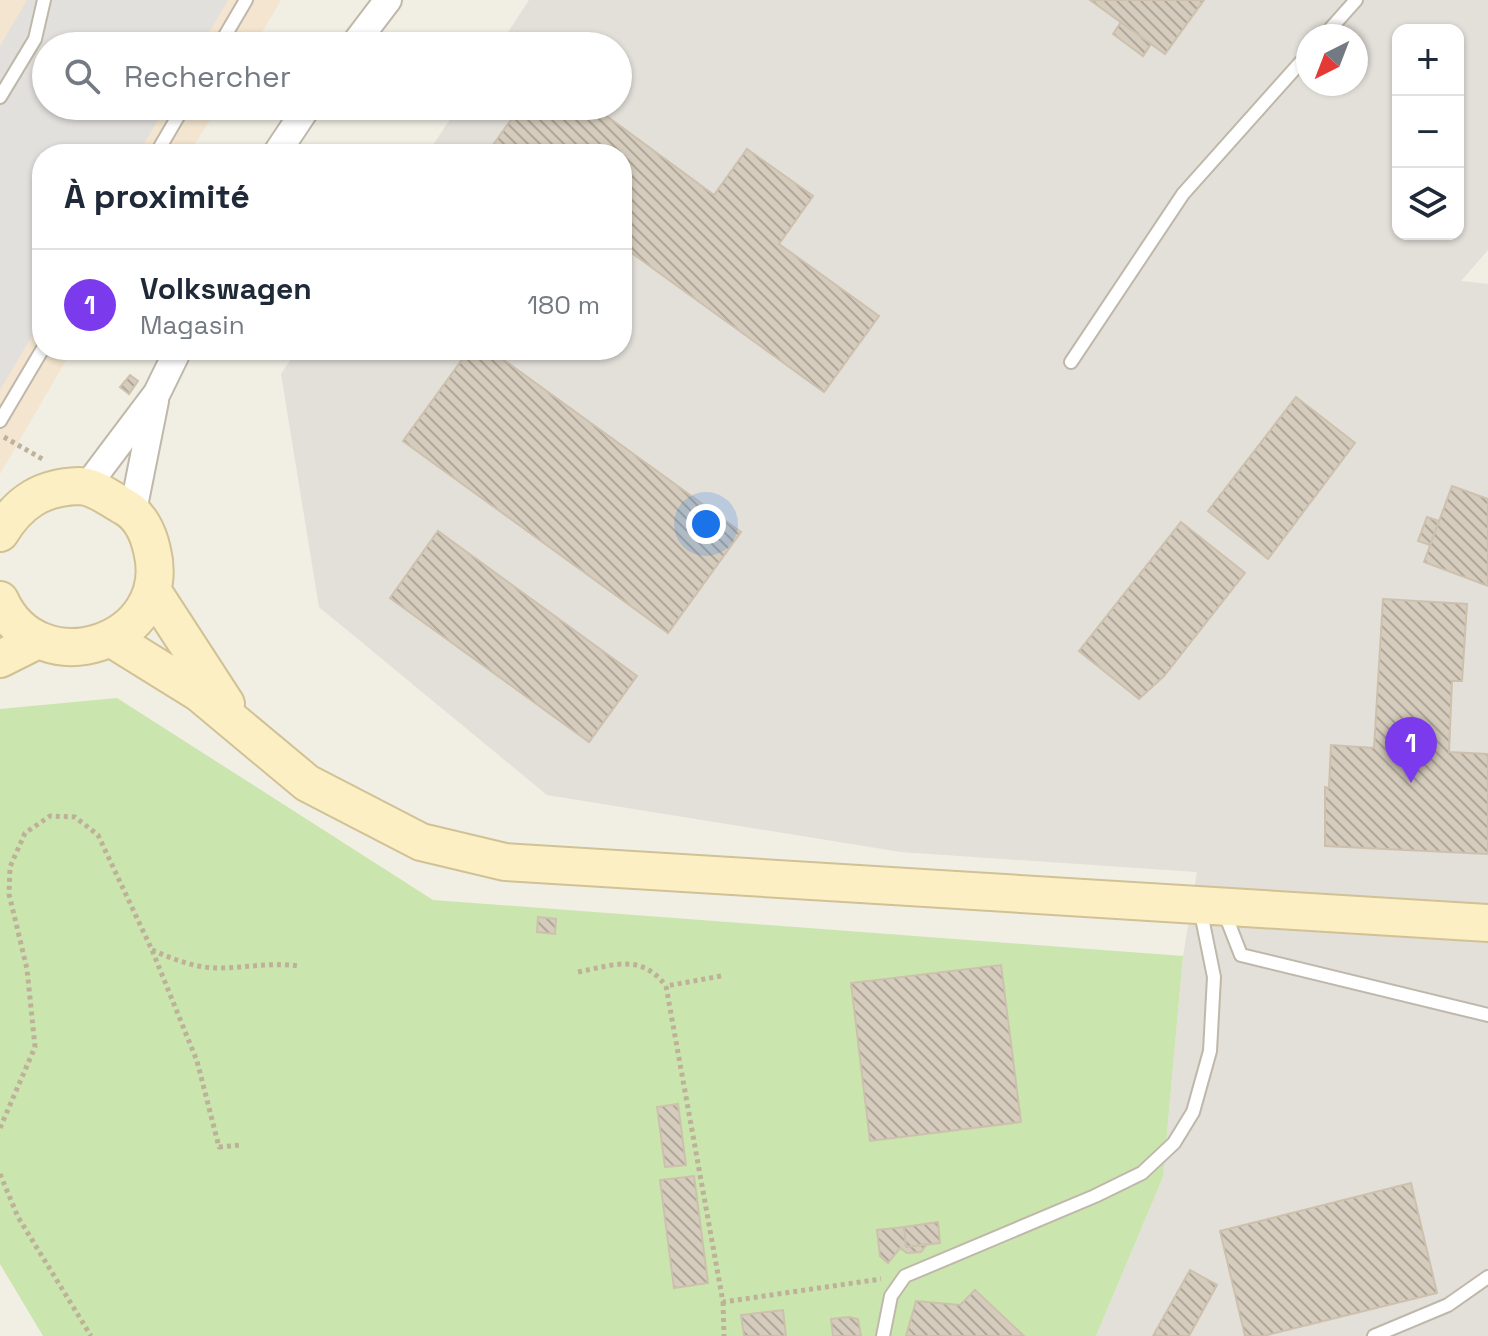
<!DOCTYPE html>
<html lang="fr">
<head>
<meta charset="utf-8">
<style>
  body { margin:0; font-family:"Space Grotesk",sans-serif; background:#f2f2f3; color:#1f2937 }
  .controls { position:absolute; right:24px; top:24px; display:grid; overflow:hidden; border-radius:16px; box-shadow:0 2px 6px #0004 }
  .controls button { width:72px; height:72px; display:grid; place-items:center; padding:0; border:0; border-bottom:2px solid #e0e1e3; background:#fff; color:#1f2937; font:40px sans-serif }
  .compass { position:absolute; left:1296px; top:24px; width:72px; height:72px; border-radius:50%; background:#fff; box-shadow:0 2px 6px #0004; rotate:222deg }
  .you { position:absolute; left:706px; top:524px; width:28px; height:28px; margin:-20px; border:6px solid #fff; border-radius:50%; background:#1a73e8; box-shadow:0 0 0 12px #1a73e833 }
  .badge { display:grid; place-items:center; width:52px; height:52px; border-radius:50%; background:#7c3aed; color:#fff; font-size:26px; font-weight:700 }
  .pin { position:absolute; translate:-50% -66px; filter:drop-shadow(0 2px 4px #0008) }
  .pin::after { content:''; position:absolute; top:42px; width:28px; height:24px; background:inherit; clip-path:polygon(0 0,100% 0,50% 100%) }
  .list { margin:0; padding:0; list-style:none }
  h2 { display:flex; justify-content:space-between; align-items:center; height:104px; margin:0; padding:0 32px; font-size:34px }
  h2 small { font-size:26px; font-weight:400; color:#747a83 }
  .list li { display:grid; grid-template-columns:52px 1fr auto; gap:24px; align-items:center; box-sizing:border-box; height:112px; padding:0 32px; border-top:2px solid #e0e1e3 }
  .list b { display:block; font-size:30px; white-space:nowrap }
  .list p { margin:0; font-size:26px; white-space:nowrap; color:#747a83 }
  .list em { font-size:26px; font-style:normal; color:#747a83 }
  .icon { flex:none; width:44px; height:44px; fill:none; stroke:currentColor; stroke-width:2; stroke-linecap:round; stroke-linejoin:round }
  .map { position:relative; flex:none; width:1488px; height:1336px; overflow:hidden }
  .search { position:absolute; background:#fff; box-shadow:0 2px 6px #0004; left:32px; top:32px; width:600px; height:88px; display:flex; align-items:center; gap:20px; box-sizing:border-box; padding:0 28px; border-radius:44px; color:#747a83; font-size:30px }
  .panel { position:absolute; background:#fff; box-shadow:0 2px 6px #0004; left:32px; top:144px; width:600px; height:216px; border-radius:32px }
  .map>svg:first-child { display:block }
  .commercial { fill:#f3e5cf }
  .industrial { fill:#e3dfd9; fill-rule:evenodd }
  .pitch { fill:#cbe5ae }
  .parking { fill:#e2e0dd }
  .building { fill:url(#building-back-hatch); stroke:#cdc1ae; stroke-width:2 }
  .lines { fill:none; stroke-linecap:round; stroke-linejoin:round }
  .lane-casing { stroke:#bfb8aa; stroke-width:16 }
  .street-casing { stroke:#bfb8aa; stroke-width:30 }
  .secondary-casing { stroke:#d0c295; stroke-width:40 }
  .path { stroke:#beb199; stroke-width:5; stroke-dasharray:4 4; stroke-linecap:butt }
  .lane { stroke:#fff; stroke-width:12 }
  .street { stroke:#fff; stroke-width:26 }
  .secondary { stroke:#fcefc3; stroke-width:36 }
</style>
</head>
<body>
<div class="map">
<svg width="1488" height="1336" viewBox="0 0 1488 1336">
  <defs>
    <pattern id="building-back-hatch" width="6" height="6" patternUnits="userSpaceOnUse" patternTransform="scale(2)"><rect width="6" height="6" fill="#d6ccbd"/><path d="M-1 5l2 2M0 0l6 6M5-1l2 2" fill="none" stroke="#afa79a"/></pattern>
  </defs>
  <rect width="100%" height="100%" fill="#f1eee4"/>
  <!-- commercial -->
  <path class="commercial" d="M 0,0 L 281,0 L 254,46 L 46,46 L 46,106 L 218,106 L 189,154 L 42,154 L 42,350 L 72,350 L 0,474 Z"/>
  <!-- industrial -->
  <path class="industrial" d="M 529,0 L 1488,0 L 1488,250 L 1461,281 L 1488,284 L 1488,1336 L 1096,1336 L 1163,1177 L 1183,956 L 1197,872 L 901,852 L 547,795 L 319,607 L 281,374 L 297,350 L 622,350 L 622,154 L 427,154 L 459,106 L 618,106 L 618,46 L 499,46 ZM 1398,30 L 1458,30 L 1458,234 L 1398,234 ZM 1308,36 L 1356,36 L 1356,84 L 1308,84 Z"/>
  <!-- pitch -->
  <path class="pitch" d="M 117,698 L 433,900 L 1183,956 L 1163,1177 L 1096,1336 L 43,1336 L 0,1264 L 0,709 Z"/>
  <!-- parking -->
  <path class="parking" d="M 27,0 L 228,0 L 201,46 L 46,46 L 46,106 L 166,106 L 138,154 L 42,154 L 42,319 L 0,390 L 0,46 Z"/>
  <!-- building -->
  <path class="building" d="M 1090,0 L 1204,0 L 1165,54 Z
    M 1121,22 L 1151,44 L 1143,56 L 1113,34 Z
    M 521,106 L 593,106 L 714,195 L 747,149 L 813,196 L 779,244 L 879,316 L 824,392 L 622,246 L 622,154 L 488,152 Z
    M 469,350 L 490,350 L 741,532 L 668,633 L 403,441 Z
    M 130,375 L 138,381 L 129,394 L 120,387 Z
    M 1296,397 L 1355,443 L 1268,559 L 1208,511 Z
    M 1452,486 L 1488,499 L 1488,586 L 1424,562 Z
    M 1427,517 L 1439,521 L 1430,545 L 1418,541 Z
    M 1181,522 L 1245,573 L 1164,676 L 1139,699 L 1079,651 Z
    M 438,531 L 637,676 L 589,742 L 390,598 Z
    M 1383,599 L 1467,604 L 1462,681 L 1452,681 L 1449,752 L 1488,754 L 1488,854 L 1325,846 L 1325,787 L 1329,788 L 1331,745 L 1374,748 Z
    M 538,917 L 556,919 L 555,934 L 537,932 Z
    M 1001,965 L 1021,1122 L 870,1141 L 851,983 Z
    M 678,1104 L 686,1165 L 665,1167 L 657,1107 Z
    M 694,1176 L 708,1283 L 674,1288 L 660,1180 Z
    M 1411,1183 L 1437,1293 L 1263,1336 L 1245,1336 L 1220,1231 Z
    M 938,1222 L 940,1243 L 906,1247 L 904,1227 Z
    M 904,1227 L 906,1247 L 927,1244 L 921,1252 L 907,1253 L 900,1248 L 888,1263 L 880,1256 L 877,1230 Z
    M 1190,1270 L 1217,1285 L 1189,1336 L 1153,1336 Z
    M 975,1290 L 1024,1336 L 906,1336 L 916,1301 L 960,1305 Z
    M 783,1310 L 786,1336 L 744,1336 L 741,1315 Z
    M 849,1317 L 858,1319 L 861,1336 L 833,1336 L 831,1319 Z"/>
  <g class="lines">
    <!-- lane casing -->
    <g class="lane-casing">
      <path id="lane" d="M 1324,36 L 1356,0
        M 219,46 L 246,0
        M 0,97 L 35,39 L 44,0
        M 156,154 L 184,106
        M 1071,362 L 1183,194 L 1308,54
        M 0,421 L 42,350
        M 1223,909 L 1241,955 L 1488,1015
        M 883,1336 L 891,1296 L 905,1276 L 1095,1196 L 1142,1173 L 1174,1143 L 1193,1112 L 1210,1051 L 1214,977 L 1200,908
        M 1374,1336 L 1448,1305 L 1488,1277"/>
    </g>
    <!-- street casing -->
    <g class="street-casing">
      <path id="street" d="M 353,46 L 388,0
        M 276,154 L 308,106
        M 87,486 L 157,393 L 178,350
        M 133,511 L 155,401"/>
    </g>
    <!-- secondary casing -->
    <g class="secondary-casing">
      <path id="secondary" d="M 0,533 C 19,502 42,487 79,486 C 94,486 109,498 123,506 C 139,514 148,532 152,550 C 175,643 39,687 0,600
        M 152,590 L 226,704
        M 112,639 L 199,693 L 307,783 L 421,842 L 505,862 L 1488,923
        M 0,659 L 38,640"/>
    </g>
    <!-- path -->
    <path class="path" d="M 4,437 L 44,460
      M 152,950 C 173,959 195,968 218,968 C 246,968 271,962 299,966
      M 578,972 C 614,965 641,953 666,986
      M 721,976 L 666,986 L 723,1302 L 881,1279
      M 0,1128 L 35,1047 L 27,969 L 9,894 L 10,867 L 25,833 L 50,816 L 75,817 L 98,835 L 152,950 L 197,1061 L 219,1147 L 241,1145
      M 0,1174 L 18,1217 L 91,1336
      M 723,1302 L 724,1336"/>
    <!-- lane -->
    <use href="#lane" class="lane"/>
    <!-- street -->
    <use href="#street" class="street"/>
    <!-- secondary -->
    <use href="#secondary" class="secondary"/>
  </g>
</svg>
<div class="controls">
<button>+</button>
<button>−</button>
<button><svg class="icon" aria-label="layers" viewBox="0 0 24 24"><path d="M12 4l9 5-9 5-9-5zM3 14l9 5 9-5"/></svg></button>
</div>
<svg class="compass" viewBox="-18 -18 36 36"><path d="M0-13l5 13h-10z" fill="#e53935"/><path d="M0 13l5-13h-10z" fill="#747a83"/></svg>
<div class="you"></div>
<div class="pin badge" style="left:1411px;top:783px">1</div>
<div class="search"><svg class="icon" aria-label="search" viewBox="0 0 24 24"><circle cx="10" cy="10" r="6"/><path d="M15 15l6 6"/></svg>Rechercher</div>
<section class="panel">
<h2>À proximité<small></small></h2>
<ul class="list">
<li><span class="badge">1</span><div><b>Volkswagen</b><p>Magasin</p></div><em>180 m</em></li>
</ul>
</section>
</div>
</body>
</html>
